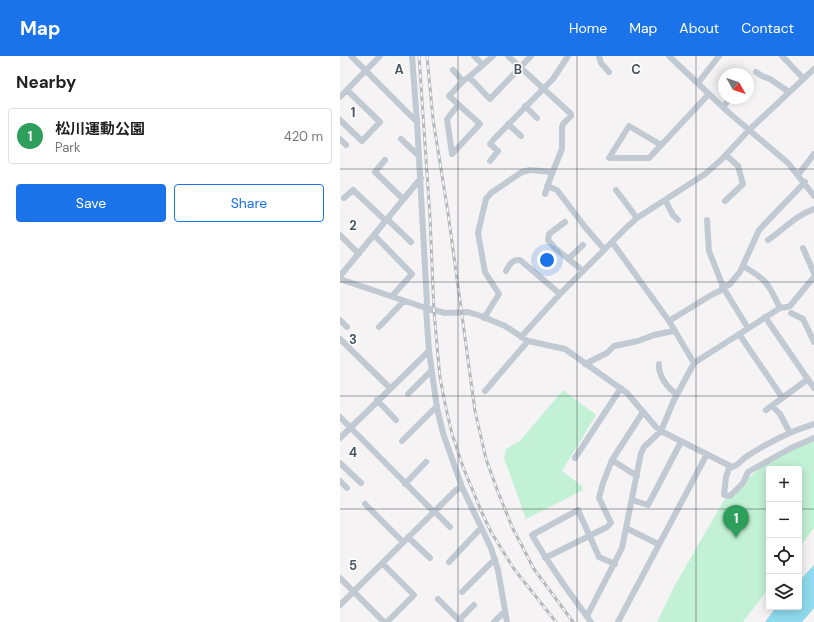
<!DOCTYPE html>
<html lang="en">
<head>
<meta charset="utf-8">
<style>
  body { margin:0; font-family:"DM Sans","Noto Sans JP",sans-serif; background:#f2f2f2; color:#222 }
  .controls { position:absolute; right:12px; bottom:12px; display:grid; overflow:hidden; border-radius:4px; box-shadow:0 2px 10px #0003 }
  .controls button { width:36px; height:36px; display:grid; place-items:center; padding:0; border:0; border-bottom:1px solid #e0e0e0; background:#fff; color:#222; font:20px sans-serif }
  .compass { position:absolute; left:378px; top:12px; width:36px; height:36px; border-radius:50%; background:#fff; box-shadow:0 2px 10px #0003; rotate:130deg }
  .you { position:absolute; left:207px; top:204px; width:14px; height:14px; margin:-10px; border:3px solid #fff; border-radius:50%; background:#1a73e8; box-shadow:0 0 0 6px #1a73e833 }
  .badge { display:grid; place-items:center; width:26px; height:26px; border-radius:50%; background:#1a73e8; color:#fff; font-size:13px; font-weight:700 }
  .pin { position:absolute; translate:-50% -33px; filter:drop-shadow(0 1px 2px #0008) }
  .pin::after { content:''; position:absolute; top:21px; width:14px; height:12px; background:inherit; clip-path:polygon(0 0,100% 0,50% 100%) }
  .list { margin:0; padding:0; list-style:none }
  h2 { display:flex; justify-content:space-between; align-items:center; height:52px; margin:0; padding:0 16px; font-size:17px }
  h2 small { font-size:13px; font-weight:400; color:#767676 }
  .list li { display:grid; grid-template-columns:26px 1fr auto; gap:12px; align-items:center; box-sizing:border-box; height:56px; margin:0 8px 8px; padding:0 8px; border:1px solid #e0e0e0; border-radius:4px }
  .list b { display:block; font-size:15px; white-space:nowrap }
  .list p { margin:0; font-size:13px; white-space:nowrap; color:#767676 }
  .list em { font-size:13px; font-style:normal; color:#767676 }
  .actions { display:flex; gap:8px; padding:12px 16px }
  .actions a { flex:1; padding:9px 0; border:1px solid #1a73e8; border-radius:4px; text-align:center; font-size:14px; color:#1a73e8 }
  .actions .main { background:#1a73e8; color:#fff }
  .icon { flex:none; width:22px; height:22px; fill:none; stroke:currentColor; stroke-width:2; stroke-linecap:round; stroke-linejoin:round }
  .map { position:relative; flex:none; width:474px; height:566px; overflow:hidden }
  header { display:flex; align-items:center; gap:24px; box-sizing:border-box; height:56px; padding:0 20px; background:#1a73e8; color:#fff }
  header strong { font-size:19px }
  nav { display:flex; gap:22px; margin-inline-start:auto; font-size:14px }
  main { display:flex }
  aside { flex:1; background:#fff }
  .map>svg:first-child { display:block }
  .green { fill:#c3f1d5 }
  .water { fill:#90daee }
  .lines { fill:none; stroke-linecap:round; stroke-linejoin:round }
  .minor { stroke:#c1cad2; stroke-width:6 }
  .rail-casing { stroke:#b5b8bd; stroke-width:3 }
  .rail { stroke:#fff; stroke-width:1.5; stroke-dasharray:4.5; stroke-linecap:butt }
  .grid { fill:none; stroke:#4a5661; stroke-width:1; stroke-opacity:0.55 }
  .grid-label { font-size:13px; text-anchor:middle; font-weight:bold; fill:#4a5661; stroke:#fff; stroke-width:3; stroke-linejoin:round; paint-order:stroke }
</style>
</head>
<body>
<header>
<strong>Map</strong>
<nav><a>Home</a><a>Map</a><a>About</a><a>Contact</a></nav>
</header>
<main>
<aside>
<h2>Nearby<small></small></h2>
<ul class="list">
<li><span class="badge" style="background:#2e9e5b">1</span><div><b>松川運動公園</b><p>Park</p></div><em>420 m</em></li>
</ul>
<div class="actions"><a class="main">Save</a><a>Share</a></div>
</aside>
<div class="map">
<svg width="474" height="566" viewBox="0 0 474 566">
  <rect width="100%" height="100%" fill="#f5f3f3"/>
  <!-- green -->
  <path class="green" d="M 223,334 L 256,359 L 222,415 L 242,430 L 243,434 L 186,463 L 164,402 L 166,393 L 180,385 Z
    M 474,381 L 474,472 L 459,492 L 459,413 L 429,413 L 429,532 L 403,566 L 317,566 L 335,529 L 386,441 L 433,401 Z"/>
  <!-- water -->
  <path class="water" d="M 474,509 L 474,552 L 462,566 L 425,566 L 436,551 L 459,551 L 459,525 Z"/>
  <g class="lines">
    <!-- minor -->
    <path class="minor" d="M 11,0 L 77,66
      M 72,0 L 77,66 L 87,247 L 86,252 L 89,295 L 97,352 L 103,377 L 122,431 L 151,492 L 158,514 L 167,566
      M 134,0 L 143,9
      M 168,0 L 231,58 L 231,60 L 223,68 L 222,72 L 222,93 L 211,120 L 205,138
      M 259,0 L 261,7 L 269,16
      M 329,0 L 388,56 L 448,107 L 474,140
      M 442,0 L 463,22
      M 113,14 L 123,25
      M 416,16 L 422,20 L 430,23 L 449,36
      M 129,21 L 153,0
      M 358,27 L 379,0
      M 0,41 L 40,0
      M 185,50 L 197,62
      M 383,51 L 390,42
      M 0,64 L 22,85 L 40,66 L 7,34
      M 168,68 L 181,80
      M 0,83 L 6,89
      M 61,83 L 79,100
      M 321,89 L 289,70 L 269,102 L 309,102 C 329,81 349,59 369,38
      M 112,98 L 140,68 L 109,40 L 123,25 L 129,21 L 150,43 L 191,0
      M 112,98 L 107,63 L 118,49
      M 45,104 L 35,116 L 63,143
      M 150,105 L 158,95 L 150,88 L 154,83 L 213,23 L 228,0
      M 458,119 L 474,98
      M 207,130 L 217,134 L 245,171 L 264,193
      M 276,134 L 297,162
      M 4,142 L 13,134 L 46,165
      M 325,144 L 333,159 L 338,164
      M 385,145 L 403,128 L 398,110 L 386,99
      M 47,163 L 71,186
      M 367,164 L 369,195 L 384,233 L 408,272
      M 225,166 L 209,178 L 208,184 L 215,192 L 243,215
      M 0,179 L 19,198
      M 34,179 L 72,218 L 52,240
      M 428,184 C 443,174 456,159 474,153
      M 272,186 L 329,265 L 354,307
      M 463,192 L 474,217
      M 228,203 L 243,189
      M 403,210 C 427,224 428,227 440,252
      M 166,215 C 169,209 172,203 180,204 L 220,238
      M 0,220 L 81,122
      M 0,223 L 86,252 L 105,257 L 128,256 L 141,260 L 165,270 L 188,285 L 225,293 L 287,337 L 316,371 L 321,375 L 392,411 C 398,410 403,402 409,399 C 429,386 451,375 474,368
      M 382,231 L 389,229 L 400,216 L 419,174 L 465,126
      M 451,257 L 463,263 L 474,286
      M 425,261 L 474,332
      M 144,262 L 159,238 L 145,216 L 138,177 L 146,143 L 151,137 L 182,116 L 190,114 L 212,116
      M 0,264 L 7,271
      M 329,265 L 373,238 L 384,233
      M 39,271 L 64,245
      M 399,278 L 442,341
      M 181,281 L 220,238 L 287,171 L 297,162 L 365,118 L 381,104 L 409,74 L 474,13
      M 0,283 L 50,332
      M 245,308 L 267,297 L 274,290 L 298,285 L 314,279 L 334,275
      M 319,308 C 318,319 327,332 337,338
      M 145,335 L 188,285
      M 68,338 L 92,314
      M 37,344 L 56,364
      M 432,350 L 440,358 L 450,377
      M 426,354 L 468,323
      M 0,361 L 94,456
      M 0,382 L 89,295
      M 62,385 L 97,350
      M 235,402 L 281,332
      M 272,404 L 297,420
      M 0,407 L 21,427
      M 390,410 L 386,421 L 384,439 L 390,440 L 403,427 L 408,416 L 451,392 L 474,382
      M 0,425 L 7,432
      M 65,428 L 86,406
      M 292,444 L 308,449 L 341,386
      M 25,448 L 63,486
      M 95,456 L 110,471
      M 286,472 L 318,488
      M 68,481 L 90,502
      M 205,502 L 267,471 L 271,467 L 259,442 L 263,427 L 272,404 L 303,356
      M 109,506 L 141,472
      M 42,507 L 74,539 L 47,566
      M 0,522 L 44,566
      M 122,536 L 155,503
      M 98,543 L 121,566
      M 0,549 L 116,434 L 122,431
      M 247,560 L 282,492 L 301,397 L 304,391 L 321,375 L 334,344 L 354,307 L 440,252 L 447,251 L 450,250 L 474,221
      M 119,564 L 134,549
      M 154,566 L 165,555
      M 251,566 C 230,538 210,510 192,479 L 238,454 L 259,501 L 275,508
      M 278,566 L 367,398"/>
    <!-- rail casing -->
    <g class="rail-casing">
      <path id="rail" d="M 79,0 L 90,161 L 94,256 L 100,322 L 106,352 L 112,378 L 123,411 L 142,457 L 151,476 L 174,513 L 216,566
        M 87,0 L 93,63 L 108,157 L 135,355 L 146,403 L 158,436 L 173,473 L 181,488 L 194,513 L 233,566"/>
    </g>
    <!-- rail -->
    <use href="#rail" class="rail"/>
  </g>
  <!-- grid -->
  <path class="grid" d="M 118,0 L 118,566M 237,0 L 237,566M 356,0 L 356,566M 0,113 L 474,113M 0,226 L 474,226M 0,340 L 474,340M 0,453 L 429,453M 459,453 L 474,453"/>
  <g class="grid-label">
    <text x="59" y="18">A</text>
    <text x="178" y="18">B</text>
    <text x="296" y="18">C</text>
    <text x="13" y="61">1</text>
    <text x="13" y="174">2</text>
    <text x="13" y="288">3</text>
    <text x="13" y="401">4</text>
    <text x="13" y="514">5</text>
  </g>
</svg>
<div class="controls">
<button>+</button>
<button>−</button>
<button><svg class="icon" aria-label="locate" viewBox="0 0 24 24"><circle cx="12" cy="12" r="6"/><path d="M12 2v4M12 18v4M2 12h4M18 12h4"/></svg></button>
<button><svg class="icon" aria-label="layers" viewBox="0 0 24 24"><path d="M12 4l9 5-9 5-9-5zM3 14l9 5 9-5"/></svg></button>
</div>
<svg class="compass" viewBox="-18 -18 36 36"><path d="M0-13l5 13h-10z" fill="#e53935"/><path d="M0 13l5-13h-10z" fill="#767676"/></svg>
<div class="you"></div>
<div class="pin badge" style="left:396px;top:482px;background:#2e9e5b">1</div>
</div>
</main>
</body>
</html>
